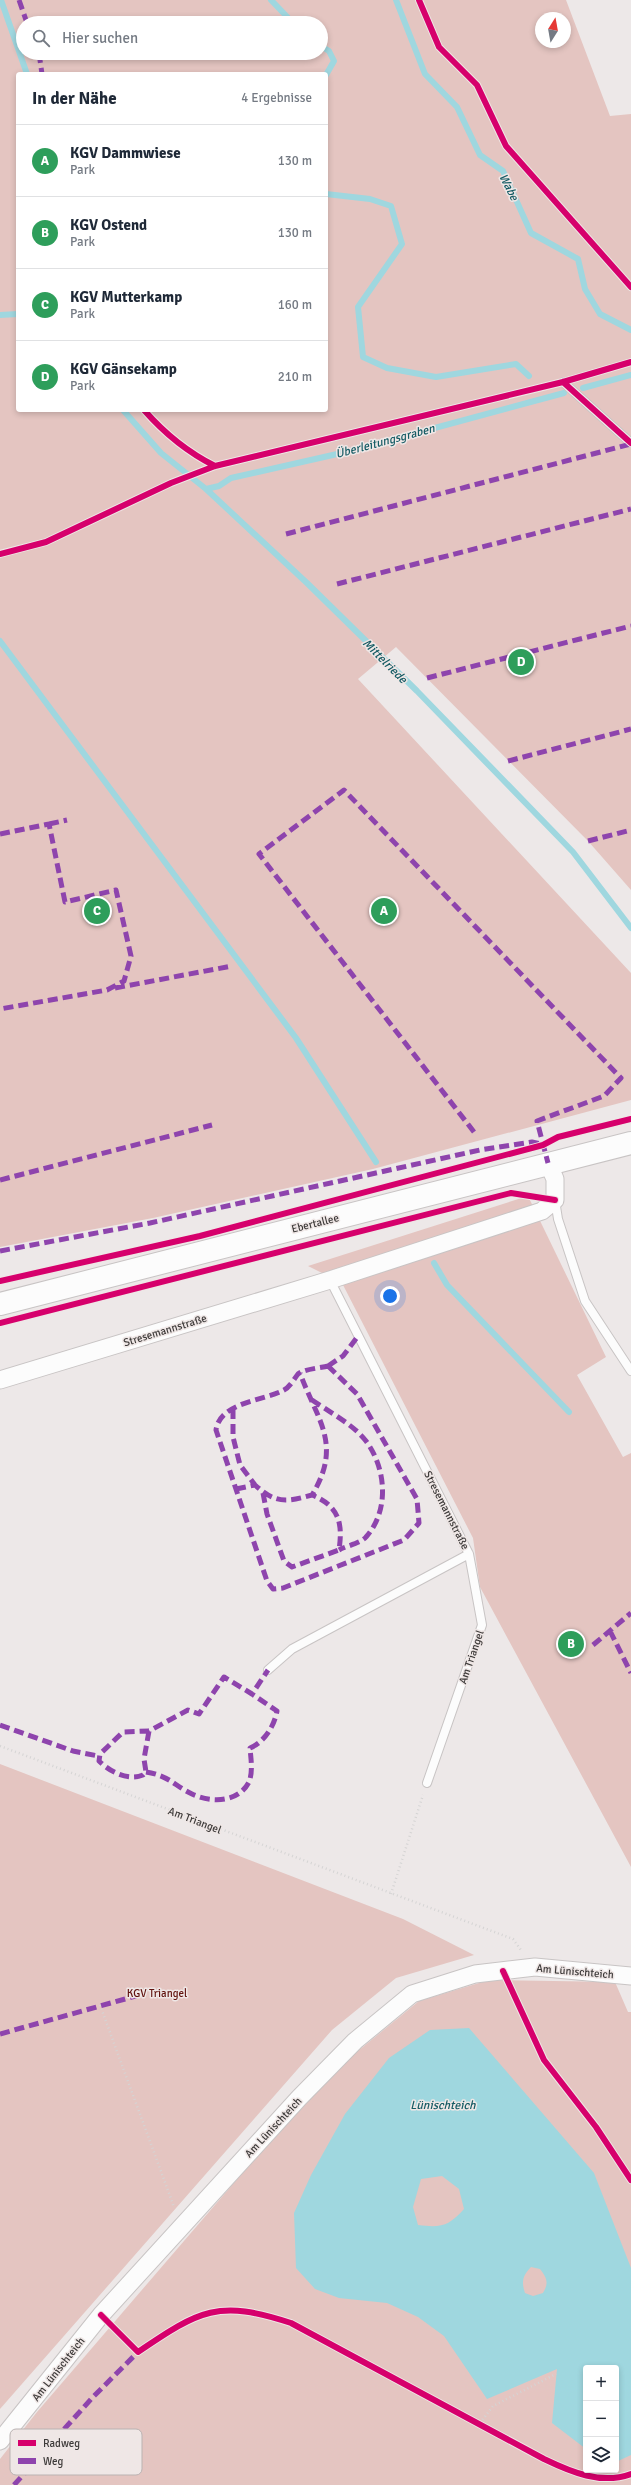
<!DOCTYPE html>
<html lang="de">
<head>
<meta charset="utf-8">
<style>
  body { margin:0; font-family:Signika,sans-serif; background:#f2f2f3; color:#1f2937 }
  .controls { position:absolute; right:12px; bottom:12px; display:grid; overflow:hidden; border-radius:4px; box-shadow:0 2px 6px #0003 }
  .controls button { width:36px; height:36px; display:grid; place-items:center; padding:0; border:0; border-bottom:1px solid #e0e1e3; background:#fff; color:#1f2937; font:20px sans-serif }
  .compass { position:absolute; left:535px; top:12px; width:36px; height:36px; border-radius:50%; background:#fff; box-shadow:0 2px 6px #0003; rotate:11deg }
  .you { position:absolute; left:390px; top:1296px; width:14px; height:14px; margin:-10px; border:3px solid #fff; border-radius:50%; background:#1a73e8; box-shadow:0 0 0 6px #1a73e833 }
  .badge { display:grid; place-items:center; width:26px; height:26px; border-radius:50%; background:#7b7776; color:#fff; font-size:13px; font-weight:700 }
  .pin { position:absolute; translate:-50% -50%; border:2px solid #fff; box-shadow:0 1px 4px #0006 }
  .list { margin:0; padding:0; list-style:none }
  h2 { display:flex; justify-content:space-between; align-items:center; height:52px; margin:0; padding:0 16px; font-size:17px }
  h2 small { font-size:13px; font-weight:400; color:#747a83 }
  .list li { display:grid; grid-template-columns:26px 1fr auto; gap:12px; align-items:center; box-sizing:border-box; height:72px; padding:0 16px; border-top:1px solid #e0e1e3 }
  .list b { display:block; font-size:15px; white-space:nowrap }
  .list p { margin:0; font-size:13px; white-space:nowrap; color:#747a83 }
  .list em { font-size:13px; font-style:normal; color:#747a83 }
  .icon { flex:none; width:22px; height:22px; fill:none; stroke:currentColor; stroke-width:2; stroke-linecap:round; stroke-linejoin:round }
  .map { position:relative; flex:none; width:631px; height:2485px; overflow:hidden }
  .search { position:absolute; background:#fff; box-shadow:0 2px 6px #0003; left:16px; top:16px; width:312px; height:44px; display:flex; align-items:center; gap:10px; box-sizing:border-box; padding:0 14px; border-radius:22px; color:#747a83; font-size:15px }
  .panel { position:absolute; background:#fff; box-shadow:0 2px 6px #0003; left:16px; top:72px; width:312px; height:340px; border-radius:4px }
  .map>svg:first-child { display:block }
  .green { fill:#e4c5c1; fill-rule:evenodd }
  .water { fill:#9fd7df; fill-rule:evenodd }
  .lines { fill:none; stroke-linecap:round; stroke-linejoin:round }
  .stream { stroke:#9fd7df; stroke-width:6 }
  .service-casing { stroke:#c8c4c4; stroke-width:10 }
  .minor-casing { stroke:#c8c4c4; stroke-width:19 }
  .secondary-casing { stroke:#c8c4c4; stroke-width:24 }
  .path { stroke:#d5d4d4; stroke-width:2.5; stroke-dasharray:1 3; stroke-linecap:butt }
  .service { stroke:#fcfcfc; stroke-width:8 }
  .minor { stroke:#fcfcfc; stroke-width:17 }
  .secondary { stroke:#fcfcfc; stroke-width:22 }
  .quiet { stroke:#8e44ad; stroke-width:5; stroke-dasharray:10 5; stroke-linecap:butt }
  .cycleway-casing { stroke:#efe7e6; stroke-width:8 }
  .cycleway { stroke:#d6006c; stroke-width:6 }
  .labels { text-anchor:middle; stroke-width:3; stroke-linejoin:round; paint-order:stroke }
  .street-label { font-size:11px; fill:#3d3a39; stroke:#efe7e6 }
  .park-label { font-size:11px; fill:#61120e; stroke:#efe7e6 }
  .water-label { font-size:12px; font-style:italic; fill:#155b64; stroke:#efe7e6 }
  .key { fill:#efe7e6; stroke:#bab3b2; stroke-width:1 }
  .key-label { font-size:11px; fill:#3d3a39 }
</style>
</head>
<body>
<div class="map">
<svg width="631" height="2485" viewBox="0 0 631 2485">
  <rect width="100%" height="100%" fill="#ede8e8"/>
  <!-- green -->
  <path class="green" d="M 0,0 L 566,0 L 610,116 L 631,114 L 631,890 L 588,841 L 396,647 L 358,679 L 631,973 L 631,1100 L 373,1169 L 153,1218 L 0,1247 ZM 541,18 L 565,18 L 565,42 L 541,42 ZM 23,23 L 321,23 L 321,53 L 23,53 ZM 18,74 L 326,74 L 326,410 L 18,410 Z
    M 528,1196 L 606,1357 L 577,1375 L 623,1457 L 631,1453 L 631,1867 L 480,1587 L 473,1538 L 342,1283 L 308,1266 Z
    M 0,1764 L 403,1919 L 474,1955 L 396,1978 L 332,2030 L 0,2409 Z
    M 489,1980 L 615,1982 L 628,2012 L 631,2012 L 631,2485 L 0,2485 L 0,2459 L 37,2412 L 257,2156 L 347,2060 L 419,2001 ZM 586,2368 L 616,2368 L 616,2470 L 586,2470 Z"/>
  <!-- water -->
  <path class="water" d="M 469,2028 L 594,2173 L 631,2268 L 631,2455 L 616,2462 L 616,2368 L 586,2368 L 586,2449 L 552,2423 L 557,2369 L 487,2399 L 444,2336 L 418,2317 L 387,2303 L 339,2298 L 315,2289 L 296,2268 L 294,2213 L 311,2175 L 345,2114 L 389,2058 L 430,2030 ZM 442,2176 L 459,2189 L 464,2209 C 449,2226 441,2228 418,2225 L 413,2207 L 421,2179 ZM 531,2267 L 540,2269 C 547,2278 549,2283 543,2293 L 533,2296 L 525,2293 C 521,2282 523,2275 531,2267 Z"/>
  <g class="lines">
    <!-- stream -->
    <path class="stream" d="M 1,0 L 27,74
      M 271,0 L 293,23
      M 396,0 L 425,74 L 457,107 L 480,155 L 503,171 L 531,233 L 578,259 L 585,289 L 600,314 L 631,330
      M 321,46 L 329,51 L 334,61 L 326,75
      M 326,194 L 370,199 L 391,206 L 402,244 L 358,307 L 363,357 L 387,368 L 436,377 L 516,364 L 529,376
      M 0,315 L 18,314
      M 583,388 L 631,375
      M 123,410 L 161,453 L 206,489 L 307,583 L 417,691 L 573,852 L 631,928
      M 206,489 L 219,486 L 231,478 L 346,452 L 564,393
      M 0,641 L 296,1038 L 376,1162
      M 434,1263 L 447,1285 L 569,1412"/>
    <!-- service casing -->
    <g class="service-casing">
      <path id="service" d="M 563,382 L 631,443
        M 555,1200 L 558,1219 L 585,1301 L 631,1371
        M 268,1670 L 292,1649 L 469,1554 L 330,1280
        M 427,1783 L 482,1625 L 469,1554"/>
    </g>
    <!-- minor casing -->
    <g class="minor-casing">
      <path id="minor" d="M 0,1380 L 330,1280 L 542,1211 L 555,1200 L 555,1179 L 548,1163
        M 0,2441 L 101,2315 L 299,2098 L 355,2041 L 412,1994 L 475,1974 L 535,1967 L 631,1976"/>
    </g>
    <!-- secondary casing -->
    <g class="secondary-casing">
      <path id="secondary" d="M 0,1304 L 631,1143"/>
    </g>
    <!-- path -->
    <path class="path" d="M 0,1746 L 513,1939 L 521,1950
      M 391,1894 L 423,1795
      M 511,1988 L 544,2060 L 596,2127 L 631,2180
      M 100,2005 L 174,2207
      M 480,2423 L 493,2406 L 556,2374"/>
    <!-- service -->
    <use href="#service" class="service"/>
    <!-- minor -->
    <use href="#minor" class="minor"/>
    <!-- secondary -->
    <use href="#secondary" class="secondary"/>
    <!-- quiet -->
    <path class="quiet" d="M 19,0 L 27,23
      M 39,53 L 42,74
      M 286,534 L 631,444
      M 337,584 L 631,509
      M 427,678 L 631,626
      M 508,761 L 631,729
      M 49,824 L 67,820
      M 0,834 L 49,824 L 65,902 L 116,890 L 131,956 L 124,981 L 107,990 L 0,1009
      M 588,841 L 631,830
      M 115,988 L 232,966
      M 474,1132 L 259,854 L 344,790 L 621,1078 L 604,1096 L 537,1121 L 548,1163
      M 0,1180 L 212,1125
      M 0,1251 L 150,1223 L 480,1150 L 532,1142 L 541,1144
      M 328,1366 L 357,1394 L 417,1499 L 419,1523 L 404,1540 L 283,1588 L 273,1589 L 267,1581 L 216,1430 C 220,1402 263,1401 284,1390 C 290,1387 294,1379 298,1374 C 304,1369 320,1368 328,1366 Z
      M 328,1366 L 343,1356 L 358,1336
      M 312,1400 C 328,1411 354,1425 366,1441 C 386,1468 390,1510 366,1537 C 361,1543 346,1546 339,1550
      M 233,1409 L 233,1437 L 240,1465 L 255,1485
      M 236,1489 L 255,1485 C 276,1504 286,1502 312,1495 C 343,1444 317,1420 300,1373
      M 263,1493 L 267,1514 L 284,1561 L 292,1567 L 339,1550 C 343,1523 339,1506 312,1495
      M 610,1631 L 631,1673
      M 593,1645 L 631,1613
      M 0,1725 L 73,1751 L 98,1756
      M 149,1731 L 144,1759 L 146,1772 L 143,1775 C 128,1781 110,1772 99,1761 L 100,1754 L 123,1732 L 149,1731 L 188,1710 L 199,1714 L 224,1677 L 252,1694 L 268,1670
      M 146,1772 C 170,1776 173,1785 192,1794 C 211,1803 238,1803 249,1782 C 253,1772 251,1759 250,1748 C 264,1742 274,1727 277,1711 L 252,1694
      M 0,2034 L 143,1994
      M 14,2485 L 93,2397 L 138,2352"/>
    <!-- cycleway casing -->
    <g class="cycleway-casing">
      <path id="cycleway" d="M 419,0 L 439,47 L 477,85 L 506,146 L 631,287
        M 563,382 L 631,443
        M 144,410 C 165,434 187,452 215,466
        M 0,554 L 46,542 L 171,483 L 215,466 L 563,382 L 631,362
        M 0,1281 L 200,1236 L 543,1145 L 558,1137 L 631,1119
        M 0,1323 L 511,1193 L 555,1200
        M 503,1971 L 544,2060 L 596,2127 L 631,2180
        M 101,2315 L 138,2352 C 200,2310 218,2299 291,2323 L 544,2459 C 571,2472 601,2485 631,2474"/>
    </g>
    <!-- cycleway -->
    <use href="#cycleway" class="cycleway"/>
  </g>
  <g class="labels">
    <!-- street labels -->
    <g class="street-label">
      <text transform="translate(315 1223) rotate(-14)" y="4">Ebertallee</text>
      <text transform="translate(165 1330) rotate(-17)" y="4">Stresemannstraße</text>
      <text transform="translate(447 1510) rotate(63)" y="4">Stresemannstraße</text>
      <text transform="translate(471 1657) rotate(-71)" y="4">Am Triangel</text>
      <text transform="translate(195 1820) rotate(21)" y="4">Am Triangel</text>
      <text transform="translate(575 1971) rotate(5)" y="4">Am Lünischteich</text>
      <text transform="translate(273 2127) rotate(-47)" y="4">Am Lünischteich</text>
      <text transform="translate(58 2369) rotate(-52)" y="4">Am Lünischteich</text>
    </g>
    <!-- park labels -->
    <g class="park-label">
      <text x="157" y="1997">KGV Triangel</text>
    </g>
    <!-- water labels -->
    <g class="water-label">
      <text transform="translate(509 187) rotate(63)" y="4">Wabe</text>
      <text transform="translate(385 441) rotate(-15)" y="4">Überleitungsgraben</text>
      <text transform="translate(385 661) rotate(45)" y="4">Mittelriede</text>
      <text x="443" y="2109">Lünischteich</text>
    </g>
  </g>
  <!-- legend -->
  <rect x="10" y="2429" width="132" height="46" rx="6" class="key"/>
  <rect x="18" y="2440" width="18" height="6" fill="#d6006c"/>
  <rect x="18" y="2458" width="18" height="6" fill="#8e44ad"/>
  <g class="key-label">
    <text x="43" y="2447">Radweg</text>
    <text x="43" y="2465">Weg</text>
  </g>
</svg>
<div class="controls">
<button>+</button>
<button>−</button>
<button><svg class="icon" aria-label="layers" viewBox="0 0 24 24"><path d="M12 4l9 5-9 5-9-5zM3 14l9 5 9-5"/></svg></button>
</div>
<svg class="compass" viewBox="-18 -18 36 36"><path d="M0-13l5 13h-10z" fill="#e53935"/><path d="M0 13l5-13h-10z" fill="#747a83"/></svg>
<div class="you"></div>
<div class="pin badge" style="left:384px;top:911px;background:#2e9e5b">A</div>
<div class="pin badge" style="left:571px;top:1644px;background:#2e9e5b">B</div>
<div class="pin badge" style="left:97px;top:911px;background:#2e9e5b">C</div>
<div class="pin badge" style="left:521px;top:662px;background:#2e9e5b">D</div>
<div class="search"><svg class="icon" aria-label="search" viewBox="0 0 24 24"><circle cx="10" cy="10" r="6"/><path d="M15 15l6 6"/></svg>Hier suchen</div>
<section class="panel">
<h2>In der Nähe<small>4 Ergebnisse</small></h2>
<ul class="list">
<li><span class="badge" style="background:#2e9e5b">A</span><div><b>KGV Dammwiese</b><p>Park</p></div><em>130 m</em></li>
<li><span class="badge" style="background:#2e9e5b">B</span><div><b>KGV Ostend</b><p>Park</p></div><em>130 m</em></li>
<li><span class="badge" style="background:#2e9e5b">C</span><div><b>KGV Mutterkamp</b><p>Park</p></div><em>160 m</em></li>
<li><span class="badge" style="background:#2e9e5b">D</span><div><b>KGV Gänsekamp</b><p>Park</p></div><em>210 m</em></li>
</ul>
</section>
</div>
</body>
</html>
